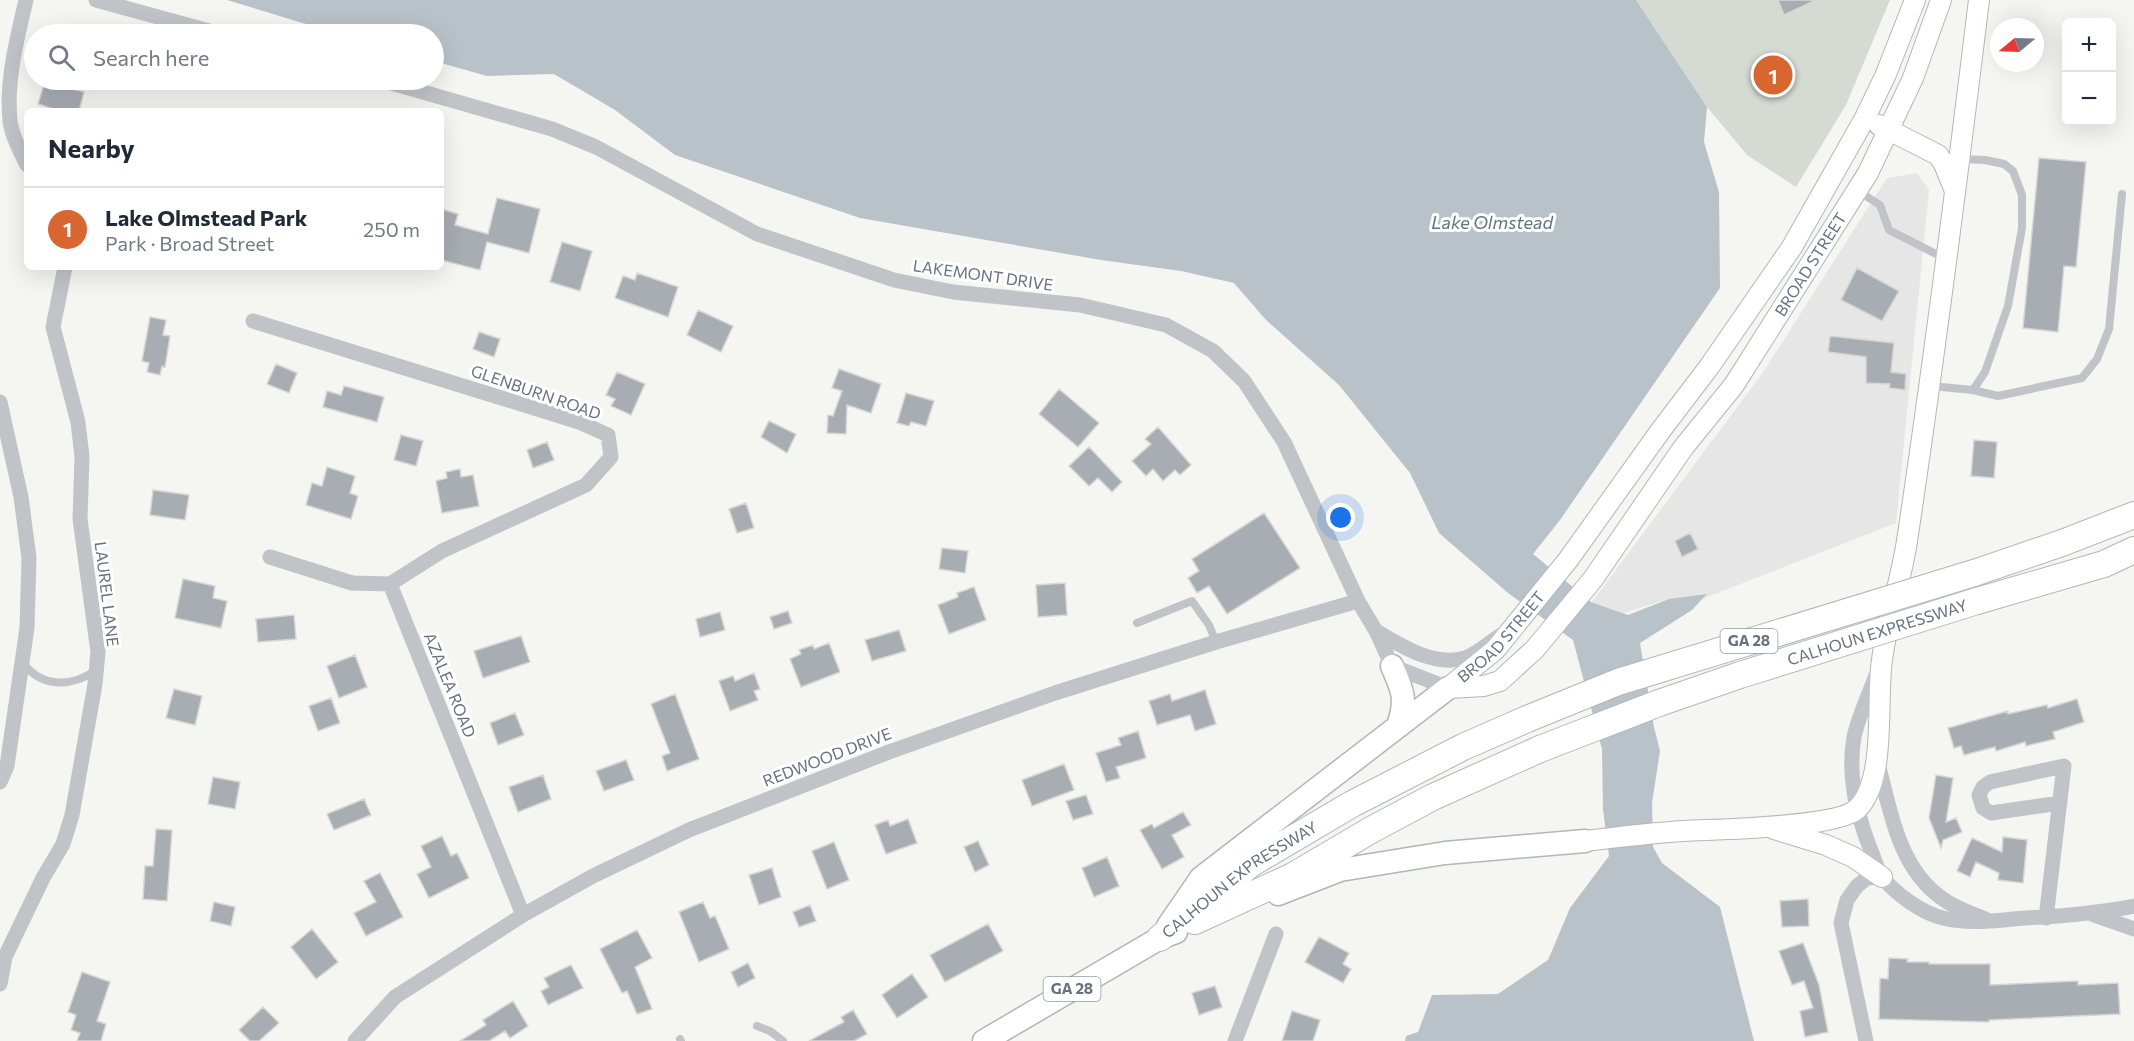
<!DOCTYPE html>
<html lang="en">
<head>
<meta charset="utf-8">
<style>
  body { margin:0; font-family:Commissioner,sans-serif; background:#f6f6f7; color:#1f2937 }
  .controls { position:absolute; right:18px; top:18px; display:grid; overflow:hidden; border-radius:9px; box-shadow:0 6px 24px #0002 }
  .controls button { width:54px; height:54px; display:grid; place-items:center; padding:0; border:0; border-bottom:2px solid #e0e1e3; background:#fff; color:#1f2937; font:30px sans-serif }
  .compass { position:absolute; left:1990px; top:18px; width:54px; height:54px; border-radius:50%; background:#fff; box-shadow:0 6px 24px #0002; rotate:251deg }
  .you { position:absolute; left:1341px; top:518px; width:21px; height:21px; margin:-15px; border:4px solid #fff; border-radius:50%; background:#1a73e8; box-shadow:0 0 0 9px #1a73e833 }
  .badge { display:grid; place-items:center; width:39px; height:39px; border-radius:50%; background:#d76630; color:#fff; font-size:20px; font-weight:700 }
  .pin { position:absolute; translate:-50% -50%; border:3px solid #fff; box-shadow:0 2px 6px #0006 }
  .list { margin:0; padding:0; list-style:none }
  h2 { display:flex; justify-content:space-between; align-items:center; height:78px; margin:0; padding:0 24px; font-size:26px }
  h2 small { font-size:20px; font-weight:400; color:#747a83 }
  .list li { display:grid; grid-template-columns:39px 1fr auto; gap:18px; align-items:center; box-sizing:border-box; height:84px; padding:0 24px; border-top:2px solid #e0e1e3 }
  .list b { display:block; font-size:22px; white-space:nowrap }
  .list p { margin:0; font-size:20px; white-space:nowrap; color:#747a83 }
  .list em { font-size:20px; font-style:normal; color:#747a83 }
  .icon { flex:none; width:33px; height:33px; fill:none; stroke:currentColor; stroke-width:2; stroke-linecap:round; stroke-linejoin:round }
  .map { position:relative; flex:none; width:2134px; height:1041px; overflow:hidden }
  .search { position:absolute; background:#fff; box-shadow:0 6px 24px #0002; left:24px; top:24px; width:420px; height:66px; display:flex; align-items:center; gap:15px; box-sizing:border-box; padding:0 21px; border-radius:33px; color:#747a83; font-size:22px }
  .panel { position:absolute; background:#fff; box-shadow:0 6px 24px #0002; left:24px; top:108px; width:420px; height:162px; border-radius:9px }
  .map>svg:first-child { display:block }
  .built { fill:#e5e6e5 }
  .green { fill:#d5dbd3 }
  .water { fill:#b9c2c8 }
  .building { fill:#a7adb3; stroke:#d6d6d4; stroke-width:1.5 }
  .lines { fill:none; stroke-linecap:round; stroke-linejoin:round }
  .secondary-casing { stroke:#b3b7bb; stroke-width:22 }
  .primary-casing { stroke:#b2b5b9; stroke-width:25 }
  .motorway-casing { stroke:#b3b6b9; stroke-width:28 }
  .service { stroke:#c0c3c7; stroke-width:8 }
  .minor { stroke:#c0c3c7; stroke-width:15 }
  .secondary { stroke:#fff; stroke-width:20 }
  .primary { stroke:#fff; stroke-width:22 }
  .motorway { stroke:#fff; stroke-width:26 }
  .motorway-bridge-casing { stroke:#b3b6b9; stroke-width:28; stroke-linecap:butt }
  .motorway-bridge { stroke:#fff; stroke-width:26 }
  .labels { text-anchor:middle; stroke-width:6; stroke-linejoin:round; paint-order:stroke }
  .shield { fill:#fff; stroke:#949ca6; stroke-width:1.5 }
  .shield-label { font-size:15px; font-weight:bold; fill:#667280 }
  .street-label { font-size:16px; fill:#667280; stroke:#fff }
  .water-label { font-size:18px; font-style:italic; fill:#62737e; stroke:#fff }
</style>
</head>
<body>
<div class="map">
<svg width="2134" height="1041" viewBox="0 0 2134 1041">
  <rect width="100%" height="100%" fill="#f5f5f1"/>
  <!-- built -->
  <path class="built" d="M 1917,173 L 1929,190 L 1896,523 L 1702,599 L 1669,599 L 1623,613 L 1592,602 L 1764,371 L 1887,178 Z"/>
  <!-- green -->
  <path class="green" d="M 1636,0 L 1890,0 L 1846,105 L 1796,187 L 1747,155 L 1707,107 Z"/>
  <!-- water -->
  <path class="water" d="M 227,0 L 1636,0 L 1707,107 L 1704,142 L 1719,192 L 1720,288 L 1560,520 L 1533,554 L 1591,602 L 1628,615 L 1669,599 L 1707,594 L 1692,610 L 1640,643 L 1654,727 L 1660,751 L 1652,803 L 1653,847 L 1662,863 L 1720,907 L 1754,1041 L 1405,1041 L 1406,1036 L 1418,1032 L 1432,995 L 1498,994 L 1548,960 L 1570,908 L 1609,856 L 1603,809 L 1602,749 L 1573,640 L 1508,593 L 1439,533 L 1410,473 L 1339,385 L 1266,320 L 1234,283 L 1181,271 L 1101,260 L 860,218 L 675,155 L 615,110 L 554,74 L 487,76 L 434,61 L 434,34 L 339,34 Z"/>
  <!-- building -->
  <path class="building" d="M 1778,0 L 1816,0 L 1784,15 Z
    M 45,81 L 84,92 L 79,111 L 60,111 L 38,104 Z
    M 2039,158 L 2086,162 L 2076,267 L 2064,266 L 2058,332 L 2023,328 Z
    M 497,198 L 540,209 L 529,253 L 487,242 L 480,270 L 441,260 L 441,209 L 458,214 L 455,225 L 488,234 Z
    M 562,242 L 592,251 L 580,291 L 550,282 Z
    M 1857,268 L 1899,291 L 1882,321 L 1841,300 Z
    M 637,273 L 678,287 L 668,317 L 615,298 L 623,276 L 635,280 Z
    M 698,310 L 733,326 L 721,352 L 687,335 Z
    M 150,317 L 166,320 L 163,335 L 170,336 L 165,367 L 162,366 L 160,375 L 147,372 L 149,363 L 142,361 Z
    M 479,332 L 500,339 L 494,357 L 473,349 Z
    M 1830,336 L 1894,343 L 1891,372 L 1906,374 L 1905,390 L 1889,388 L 1890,384 L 1866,383 L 1866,357 L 1828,352 Z
    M 276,364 L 297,373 L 289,393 L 267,384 Z
    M 839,369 L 881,384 L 871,413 L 847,405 L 846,434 L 827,433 L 828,415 L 833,416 L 842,391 L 832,388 Z
    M 617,372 L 645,384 L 631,415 L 611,406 L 615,399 L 606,395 Z
    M 344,386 L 384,397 L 377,422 L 323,407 L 327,391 L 341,395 Z
    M 1059,389 L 1099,423 L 1078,447 L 1039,414 Z
    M 906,393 L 934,401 L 926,426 L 911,422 L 909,426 L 897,423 Z
    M 769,421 L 796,434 L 787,453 L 761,437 Z
    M 1158,427 L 1191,465 L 1180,475 L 1175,470 L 1163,481 L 1153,469 L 1146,476 L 1132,461 L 1151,444 L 1145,439 Z
    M 401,435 L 423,441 L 416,466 L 394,460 Z
    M 1974,440 L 1997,442 L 1994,478 L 1971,476 Z
    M 547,442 L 554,460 L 533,468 L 527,450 Z
    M 1089,447 L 1122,482 L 1112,492 L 1098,478 L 1089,486 L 1069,466 Z
    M 327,467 L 355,476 L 350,493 L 358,496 L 351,519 L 306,505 L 312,483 L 322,486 Z
    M 460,469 L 461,477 L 473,475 L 479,506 L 442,513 L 436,481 L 447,478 L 446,472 Z
    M 153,490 L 189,495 L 185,520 L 150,515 Z
    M 746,503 L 754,528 L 737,533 L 729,509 Z
    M 1264,513 L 1300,568 L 1227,614 L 1209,586 L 1197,593 L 1188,578 L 1199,571 L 1192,559 Z
    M 1690,533 L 1698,549 L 1682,557 L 1675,541 Z
    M 942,548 L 968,551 L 965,573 L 939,569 Z
    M 183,579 L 215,586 L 213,598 L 227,601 L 221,628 L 175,618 Z
    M 1065,583 L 1067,615 L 1038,617 L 1036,585 Z
    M 974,587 L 986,620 L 949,634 L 938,605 L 958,597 L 957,593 Z
    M 788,611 L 792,623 L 774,629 L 770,617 Z
    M 720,612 L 725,630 L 700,637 L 696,619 Z
    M 294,615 L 296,639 L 258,642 L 256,619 Z
    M 899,630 L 906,651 L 872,661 L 865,640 Z
    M 521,636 L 530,662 L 483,678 L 474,651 Z
    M 829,643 L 840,672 L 801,687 L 790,659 L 801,654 L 799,650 L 813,645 L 814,649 Z
    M 355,655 L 367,687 L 339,698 L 327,666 Z
    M 754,673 L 760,689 L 754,691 L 758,700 L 730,711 L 719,681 L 733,676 L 735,681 Z
    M 174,689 L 202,696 L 195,725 L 166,718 Z
    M 1205,690 L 1216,724 L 1195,731 L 1190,715 L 1157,725 L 1149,701 L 1170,694 L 1172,701 Z
    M 675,694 L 699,759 L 667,771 L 662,756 L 670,753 L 651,704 Z
    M 331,698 L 340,723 L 318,731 L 309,706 Z
    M 2077,699 L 2084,722 L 2053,732 L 2055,739 L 2026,746 L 2025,742 L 1996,751 L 1995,747 L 1964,755 L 1961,746 L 1954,748 L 1948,728 L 2008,711 L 2008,714 L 2047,705 L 2048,708 Z
    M 515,713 L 524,735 L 498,745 L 490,723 Z
    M 1138,731 L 1146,758 L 1116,767 L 1120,778 L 1106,782 L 1096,753 L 1121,745 L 1118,738 Z
    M 626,760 L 634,780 L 604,791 L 596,771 Z
    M 1064,764 L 1074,790 L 1032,806 L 1022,780 Z
    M 543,775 L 551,799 L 518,812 L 509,787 Z
    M 1936,775 L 1953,778 L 1946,822 L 1956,818 L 1962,832 L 1943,840 L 1941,848 L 1929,818 Z
    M 213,777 L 240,782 L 235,809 L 208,804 Z
    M 1086,795 L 1093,814 L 1073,820 L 1066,801 Z
    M 364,799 L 371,815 L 334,830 L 327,814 Z
    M 1183,812 L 1191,825 L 1172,835 L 1184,857 L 1162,869 L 1140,830 L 1152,824 L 1154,828 Z
    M 908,819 L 917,843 L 886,854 L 875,825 L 888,820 L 890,826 Z
    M 156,829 L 172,830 L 167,901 L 143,899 L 145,866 L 153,866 Z
    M 442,836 L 451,856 L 457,853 L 469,878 L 429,898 L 417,874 L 431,867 L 421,846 Z
    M 2003,837 L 2027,840 L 2023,883 L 1998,880 L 1999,873 L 1976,862 L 1970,877 L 1957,871 L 1972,838 L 2002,852 Z
    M 978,841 L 989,865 L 975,872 L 964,847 Z
    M 834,842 L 849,880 L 827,889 L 812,851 Z
    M 1107,857 L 1119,886 L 1094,897 L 1082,868 Z
    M 772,868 L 781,897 L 759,905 L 749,875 Z
    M 380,873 L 403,917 L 366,936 L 354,913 L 376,902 L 364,881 Z
    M 1808,899 L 1809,926 L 1782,927 L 1780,901 Z
    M 214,902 L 235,907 L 231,926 L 210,921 Z
    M 703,902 L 710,918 L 715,916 L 729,949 L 699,962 L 679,912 Z
    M 810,905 L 816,921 L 799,927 L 793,912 Z
    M 988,924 L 1003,951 L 945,982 L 930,955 Z
    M 312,929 L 338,962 L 316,979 L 291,947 Z
    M 637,930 L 652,958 L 635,967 L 652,1009 L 637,1014 L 627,991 L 622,993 L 600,949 Z
    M 1319,937 L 1349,953 L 1343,964 L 1351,969 L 1343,983 L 1305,962 Z
    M 1803,943 L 1819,985 L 1828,1032 L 1805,1037 L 1800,1011 L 1813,1008 L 1804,981 L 1792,985 L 1779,951 Z
    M 1889,958 L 1908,959 L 1907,962 L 1929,962 L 1929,964 L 1990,964 L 1990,985 L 2078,981 L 2078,985 L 2118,983 L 2120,1014 L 1989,1020 L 1989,1022 L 1879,1019 L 1880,978 L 1888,979 Z
    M 748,963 L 755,978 L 738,987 L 731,972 Z
    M 571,965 L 583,988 L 548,1005 L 541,991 L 549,987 L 544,978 Z
    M 82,972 L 110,982 L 97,1021 L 106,1024 L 101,1041 L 77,1041 L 80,1033 L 71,1030 L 76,1015 L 68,1012 Z
    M 912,974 L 928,997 L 897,1018 L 882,995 Z
    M 1215,986 L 1222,1007 L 1199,1015 L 1192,993 Z
    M 513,1001 L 528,1026 L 510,1038 L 505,1031 L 489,1041 L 460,1041 L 486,1025 L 483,1020 Z
    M 263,1007 L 279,1023 L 259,1041 L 250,1041 L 239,1030 Z
    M 853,1010 L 867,1034 L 854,1041 L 809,1041 L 844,1022 L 841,1017 Z
    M 1292,1011 L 1320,1020 L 1313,1041 L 1282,1041 Z"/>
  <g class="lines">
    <!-- secondary casing -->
    <g class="secondary-casing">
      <g id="secondary">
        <path d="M 1879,125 L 1938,155 L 1944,164 L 1955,191"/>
        <path id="s1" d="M 1448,688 L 1484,686 L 1500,681 L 1535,649 L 1593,579 L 1683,448 L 1734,385 L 1868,173 L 1913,78 L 1941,0"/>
        <path id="s2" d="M 1448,688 L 1495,650 L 1568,560 L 1661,430 L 1709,367 L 1792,247 L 1865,118 L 1886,74 L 1915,0"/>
        <path d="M 1774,829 L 1826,845 L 1853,857 L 1882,877"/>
        <path d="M 1585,841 C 1618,837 1651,833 1684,831 C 1717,829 1836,828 1857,809 C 1887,781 1876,699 1882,660 C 1887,620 1901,581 1907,541 C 1934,361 1957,181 1979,0"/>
      </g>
    </g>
    <!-- primary casing -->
    <g class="primary-casing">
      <path id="primary" d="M 1392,666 C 1403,691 1407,699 1398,726
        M 1278,894 L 1340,870 L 1445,853 L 1585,841
        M 1168,926 L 1201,878 L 1448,688
        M 984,1041 L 1160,938 L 1176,932"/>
    </g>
    <!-- motorway casing -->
    <g class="motorway-casing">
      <g id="motorway">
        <path d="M 1974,573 L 2062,543 L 2134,515"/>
        <path d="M 1977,601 L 2104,564 L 2134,550"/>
        <path d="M 1195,921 L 1293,876 L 1371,830 L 1433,797 L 1540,749"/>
        <path id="s3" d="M 1160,938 L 1252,863 L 1352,804 L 1463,747 L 1527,719"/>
      </g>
    </g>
    <!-- service -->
    <path class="service" d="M 1961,159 L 1985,160 L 2004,164 L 2013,171 L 2022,195 L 2022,228 L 2008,306 L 1985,372 L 1973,390
      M 1858,191 L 1880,205 L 1889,230 L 1946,259
      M 1931,386 L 1973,390 L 1998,396 L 2082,378 L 2097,359 L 2109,329 L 2122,194
      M 1137,623 L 1192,601 L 1209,625 L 1216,642
      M 23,663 C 42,688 71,687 95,671
      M 757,1026 L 770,1031 L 783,1041
      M 680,1039 L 681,1041"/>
    <!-- minor -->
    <path class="minor" d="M 26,0 C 17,39 6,80 10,121 C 12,136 20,151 27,165
      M 96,0 L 220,34
      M 381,80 L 552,129 L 596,147 L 757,234 L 894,280 L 953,292 L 1080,305 L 1166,325 L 1213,351 L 1244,381 L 1284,442 L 1358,601 L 1376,631 L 1392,666 L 1448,688
      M 253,321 L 579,422 L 608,435 L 611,457 L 586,485 L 442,551 L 390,584
      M 0,402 L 21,497 L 29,558 L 27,628 L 7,766 L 0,782
      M 270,557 L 352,583 L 390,584 L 523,915
      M 1376,631 C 1402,646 1433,667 1465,658 C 1477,654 1490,642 1501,635
      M 1877,673 C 1869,694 1859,715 1854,737 C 1847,777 1857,816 1872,853 C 1875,861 1878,872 1883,878 C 1897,895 1922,913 1943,918 C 1970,925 1998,920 2025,918 C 2062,916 2098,913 2134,906
      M 1878,763 C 1890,811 1899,869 1943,899 C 1955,908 1971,913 1985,919
      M 2094,915 L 2134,929
      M 2046,918 L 2064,766 L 1990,782 L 1983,787 L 1979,795 L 1983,808 L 1991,813 L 2060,803
      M 0,984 L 5,957 L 43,878 L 63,844 L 72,815 L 95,684 L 98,652 L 80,519 L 82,457 L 78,422 L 53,327 L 65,267
      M 355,1041 L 395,997 L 523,915 L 593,876 L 689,830 L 889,752 L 1055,693 L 1216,642 L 1358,601
      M 1235,1041 L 1276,934
      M 1866,1041 L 1841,923 L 1847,900 L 1857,886 L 1867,878 L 1882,877"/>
    <!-- secondary -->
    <use href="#secondary" class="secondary"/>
    <!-- primary -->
    <use href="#primary" class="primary"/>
    <!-- motorway -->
    <use href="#motorway" class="motorway"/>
    <!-- motorway-bridge casing -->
    <g class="motorway-bridge-casing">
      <g id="motorway-bridge">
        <path d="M 1527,719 L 1618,682 L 1974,573"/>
        <path id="s4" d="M 1540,749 L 1659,703 L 1740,675 L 1977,601"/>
      </g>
    </g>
    <!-- motorway-bridge -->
    <use href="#motorway-bridge" class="motorway-bridge"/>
  </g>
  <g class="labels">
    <!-- shield labels -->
    <g class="shield">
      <rect x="1720.5" y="629" width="57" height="24" rx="4.5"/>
      <rect x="1043.5" y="977" width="57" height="24" rx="4.5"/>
    </g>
    <g class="shield-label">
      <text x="1749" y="646">GA 28</text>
      <text x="1072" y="994">GA 28</text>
    </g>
    <!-- street labels -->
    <g class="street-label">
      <text dy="6" stroke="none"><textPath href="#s1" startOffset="574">BROAD STREET</textPath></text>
      <text transform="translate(983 275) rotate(8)" y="6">LAKEMONT DRIVE</text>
      <text transform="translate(536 392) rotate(19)" y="6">GLENBURN ROAD</text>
      <text transform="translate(107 594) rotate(83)" y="6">LAUREL LANE</text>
      <text dy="6" stroke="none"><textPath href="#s4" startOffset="357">CALHOUN EXPRESSWAY</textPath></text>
      <text dy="6" stroke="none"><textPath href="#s2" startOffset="74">BROAD STREET</textPath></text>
      <text transform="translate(450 685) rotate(68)" y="6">AZALEA ROAD</text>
      <text transform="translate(827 757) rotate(-21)" y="6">REDWOOD DRIVE</text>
      <text dy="6" stroke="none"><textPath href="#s3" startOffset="99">CALHOUN EXPRESSWAY</textPath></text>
    </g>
    <!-- water labels -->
    <g class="water-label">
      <text x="1492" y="229">Lake Olmstead</text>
    </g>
  </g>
</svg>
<div class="controls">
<button>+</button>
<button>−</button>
</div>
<svg class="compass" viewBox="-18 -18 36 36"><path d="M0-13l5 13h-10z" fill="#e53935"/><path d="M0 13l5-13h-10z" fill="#747a83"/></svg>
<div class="you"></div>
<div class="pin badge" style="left:1773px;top:75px">1</div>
<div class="search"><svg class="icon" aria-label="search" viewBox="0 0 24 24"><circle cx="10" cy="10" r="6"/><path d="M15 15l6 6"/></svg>Search here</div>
<section class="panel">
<h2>Nearby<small></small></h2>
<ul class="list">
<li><span class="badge">1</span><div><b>Lake Olmstead Park</b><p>Park · Broad Street</p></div><em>250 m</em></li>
</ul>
</section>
</div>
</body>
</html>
